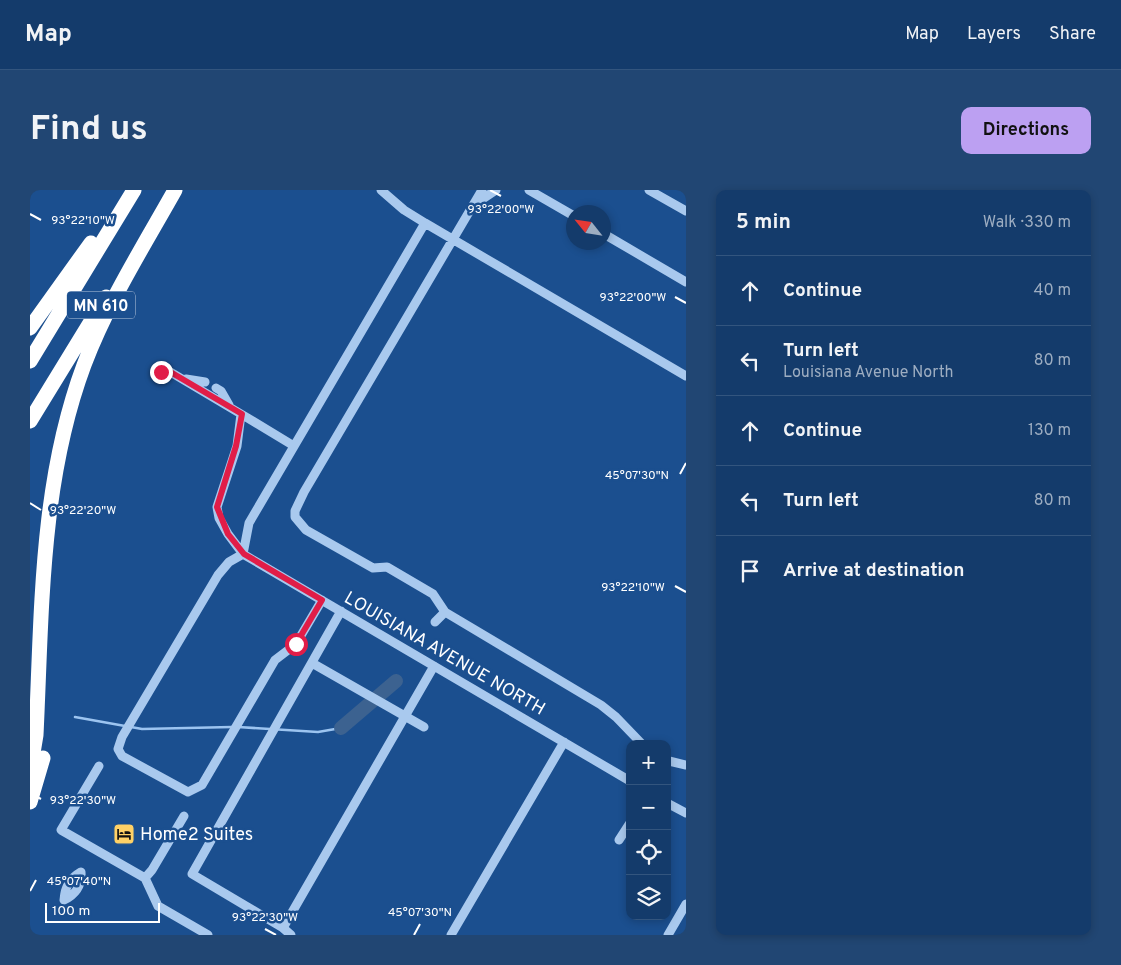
<!DOCTYPE html>
<html lang="en">
<head>
<meta charset="utf-8">
<style>
  body { margin:0; font-family:Overpass,sans-serif; background:#214673; color:#f1f3f6 }
  .controls { position:absolute; right:15px; bottom:15px; display:grid; overflow:hidden; border-radius:10px; box-shadow:0 2px 8px #0003 }
  .controls button { width:45px; height:45px; display:grid; place-items:center; padding:0; border:0; border-bottom:1px solid #33557e; background:#143b6b; color:#f1f3f6; font:25px sans-serif }
  .compass { position:absolute; left:536px; top:15px; width:45px; height:45px; border-radius:50%; background:#143b6b; box-shadow:0 2px 8px #0003; rotate:300deg }
  .scale { position:absolute; left:15px; bottom:12px; width:115px; box-sizing:border-box; padding-left:5px; border:2px solid #fff; border-top:0; font-size:14px; line-height:18px; white-space:nowrap; color:#fff; -webkit-text-stroke:4px #1b4f8f; paint-order:stroke }
  .stop { position:absolute; width:15px; height:15px; margin:-11px; border:4px solid #e11d48; border-radius:50%; background:#fff }
  .stop.end { background:#e11d48; border-color:#fff; box-shadow:0 1px 5px #0008 }
  .list { margin:0; padding:0; list-style:none }
  h2 { display:flex; justify-content:space-between; align-items:center; height:65px; margin:0; padding:0 20px; font-size:21px }
  h2 small { font-size:16px; font-weight:400; color:#9dadc1 }
  .list li { display:grid; grid-template-columns:32px 1fr auto; gap:15px; align-items:center; box-sizing:border-box; height:70px; padding:0 20px; border-top:1px solid #33557e }
  .list b { display:block; font-size:19px; white-space:nowrap }
  .list p { margin:0; font-size:16px; white-space:nowrap; color:#9dadc1 }
  .list em { font-size:16px; font-style:normal; color:#9dadc1 }
  .icon { flex:none; width:28px; height:28px; fill:none; stroke:currentColor; stroke-width:2; stroke-linecap:round; stroke-linejoin:round }
  .map { position:relative; flex:none; width:656px; height:745px; overflow:hidden; border-radius:10px }
  header { display:flex; align-items:center; gap:30px; box-sizing:border-box; height:70px; padding:0 25px; background:#143b6b; border-bottom:1px solid #33557e }
  header strong { font-size:24px }
  nav { display:flex; gap:28px; margin-inline-start:auto; font-size:18px }
  .intro { display:flex; align-items:center; justify-content:space-between; box-sizing:border-box; height:120px; padding:0 30px }
  h1 { margin:0; font-size:35px }
  .button { padding:12px 22px; border-radius:10px; background:#bca0f2; color:#111; font-size:18px; font-weight:700 }
  main { display:flex; gap:30px; padding:0 30px }
  aside { flex:1; background:#143b6b; border-radius:10px; box-shadow:0 2px 8px #0003 }
  .map>svg:first-child { display:block }
  .lines { fill:none; stroke-linecap:round; stroke-linejoin:round }
  .stream { stroke:#9cc4f0; stroke-width:2.5 }
  .river { stroke:#3c6290; stroke-width:14 }
  .minor { stroke:#a9c9ee; stroke-width:9 }
  .highway { stroke:#fff; stroke-width:15 }
  .route { stroke:#e11d48; stroke-width:6 }
  .ticks { fill:none; stroke:#fff; stroke-width:2 }
  .labels { text-anchor:middle; stroke-width:5; stroke-linejoin:round; paint-order:stroke }
  .shield { fill:#1b4f8f; stroke:#bbcadd; stroke-width:1 }
  .shield-label { font-size:16px; font-weight:bold; fill:#fff }
  .street-label { font-size:18px; fill:#fff; stroke:#1b4f8f }
  .poi-label { font-size:18px; fill:#fff; stroke:#1b4f8f; text-anchor:start }
  .ticks-label { font-size:12px; text-anchor:middle; fill:#fff; stroke:#1b4f8f; stroke-width:5; stroke-linejoin:round; paint-order:stroke }
</style>
</head>
<body>
<header>
<strong>Map</strong>
<nav><a>Map</a><a>Layers</a><a>Share</a></nav>
</header>
<div class="intro"><h1>Find us</h1><a class="button">Directions</a></div>
<main>
<div class="map">
<svg width="656" height="745" viewBox="0 0 656 745">
  <rect width="100%" height="100%" fill="#1b4f8f"/>
  <g class="lines">
    <!-- stream -->
    <path class="stream" d="M 45,527 L 95,536
      M 101,537 L 112,539 L 202,537
      M 208,537 L 288,542 L 311,538"/>
    <!-- river -->
    <path class="river" d="M 311,538 L 366,491"/>
    <!-- minor -->
    <path class="minor" d="M 351,0 L 374,20 L 395,33
      M 452,0 L 274,302 L 265,321 L 265,327 L 276,340 L 343,378 L 357,377 L 403,404 L 415,422 L 571,515 L 586,527 L 612,554
      M 499,0 L 544,26
      M 619,0 L 656,21
      M 448,12 L 466,0
      M 574,44 L 656,92
      M 129,186 L 131,182 L 137,180 L 211,224
      M 156,189 L 175,192
      M 186,198 L 191,201 L 199,215
      M 264,256 L 211,224 L 207,256 L 187,317 L 189,328 L 198,344 L 213,364 L 600,591
      M 213,364 L 219,333 L 395,33 L 656,186
      M 213,364 L 199,372 L 188,385 L 92,547 L 88,559 L 92,566 L 158,602 L 172,595 L 245,470 L 266,454 L 292,410
      M 405,432 L 415,422
      M 282,473 L 394,537
      M 639,571 L 656,575
      M 69,576 L 31,640 L 115,688 L 128,716 L 178,745
      M 637,613 L 656,623
      M 589,650 L 600,633
      M 51,682 C 52,696 46,704 34,710 C 35,697 39,689 51,682 Z
      M 115,688 L 122,680 L 154,626
      M 253,738 L 162,684 L 311,421
      M 261,745 L 253,738 L 404,476
      M 421,745 L 534,552
      M 638,745 L 656,714"/>
    <!-- highway -->
    <path class="highway" d="M 0,138 L 61,53
      M 0,171 L 104,0
      M 0,231 L 76,107
      M 0,581 L 6,545 C 12,421 10,293 54,175 C 77,114 113,57 145,0
      M 0,612 L 13,568"/>
  </g>
  <g class="lines">
    <!-- route -->
    <path class="route" d="M 131,182 L 137,180 L 212,224 L 206,256 L 187,317 L 198,344 L 214,364 L 292,410 L 266,454"/>
  </g>
  <!-- ticks -->
  <path class="ticks" d="M 460,0 L 471,6M 0,24 L 11,30M 645,107 L 656,113M 650,284 L 656,273M 0,313 L 11,320M 645,396 L 656,402M 0,603 L 11,609M 0,701 L 6,690M 235,739 L 246,745M 384,745 L 390,734"/>
  <!-- icons -->
  <defs>
    <g id="hotel-square" transform="scale(1.125)"><rect x="-9" y="-9" width="18" height="18" rx="4" fill="#ffd166" stroke="#1b4f8f"/><path d="M-6-4.5h1.5V1H6V5H4.5V3h-9V5H-6ZM-4 0a1.8 1.8 0 1 1 3.6 0ZM.5 0V-2.5h3Q6-2.5 6 0Z" fill="#111"/></g>
  </defs>
  <g fill-rule="evenodd">
    <use href="#hotel-square" x="94" y="644"/>
  </g>
  <g class="labels">
    <!-- shield labels -->
    <rect class="shield" x="37" y="101.5" width="68" height="27" rx="4"/>
    <g class="shield-label">
      <text x="71" y="121">MN 610</text>
    </g>
    <!-- street labels -->
    <g class="street-label">
      <text transform="translate(415 463) rotate(30)" y="6">LOUISIANA AVENUE NORTH</text>
    </g>
    <!-- poi labels -->
    <g class="poi-label">
      <text x="110" y="650">Home2 Suites</text>
    </g>
  </g>
  <g class="ticks-label">
    <text x="471" y="23">93°22'00"W</text>
    <text x="53" y="34">93°22'10"W</text>
    <text x="603" y="111">93°22'00"W</text>
    <text x="607" y="289">45°07'30"N</text>
    <text x="53" y="324">93°22'20"W</text>
    <text x="603" y="401">93°22'10"W</text>
    <text x="53" y="614">93°22'30"W</text>
    <text x="49" y="695">45°07'40"N</text>
    <text x="390" y="726">45°07'30"N</text>
    <text x="235" y="731">93°22'30"W</text>
  </g>
</svg>
<div class="controls">
<button>+</button>
<button>−</button>
<button><svg class="icon" aria-label="locate" viewBox="0 0 24 24"><circle cx="12" cy="12" r="6"/><path d="M12 2v4M12 18v4M2 12h4M18 12h4"/></svg></button>
<button><svg class="icon" aria-label="layers" viewBox="0 0 24 24"><path d="M12 4l9 5-9 5-9-5zM3 14l9 5 9-5"/></svg></button>
</div>
<svg class="compass" viewBox="-18 -18 36 36"><path d="M0-13l5 13h-10z" fill="#e53935"/><path d="M0 13l5-13h-10z" fill="#9dadc1"/></svg>
<div class="scale">100 m</div>
<div class="stop" style="left:266px;top:454px"></div>
<div class="stop end" style="left:131px;top:182px"></div>
</div>
<aside>
<h2>5 min<small>Walk · 330 m</small></h2>
<ul class="list">
<li><svg class="icon" aria-label="ahead" viewBox="0 0 24 24"><path d="M12 20V5M6 11l6-6 6 6"/></svg><div><b>Continue</b></div><em>40 m</em></li>
<li><svg class="icon" aria-label="left" viewBox="0 0 24 24"><path d="M17 20v-9H6M10 6l-5 5 5 5"/></svg><div><b>Turn left</b><p>Louisiana Avenue North</p></div><em>80 m</em></li>
<li><svg class="icon" aria-label="ahead" viewBox="0 0 24 24"><path d="M12 20V5M6 11l6-6 6 6"/></svg><div><b>Continue</b></div><em>130 m</em></li>
<li><svg class="icon" aria-label="left" viewBox="0 0 24 24"><path d="M17 20v-9H6M10 6l-5 5 5 5"/></svg><div><b>Turn left</b></div><em>80 m</em></li>
<li><svg class="icon" aria-label="arrive" viewBox="0 0 24 24"><path d="M6 21V4h12l-3 4 3 4H6"/></svg><div><b>Arrive at destination</b></div></li>
</ul>
</aside>
</main>
</body>
</html>
